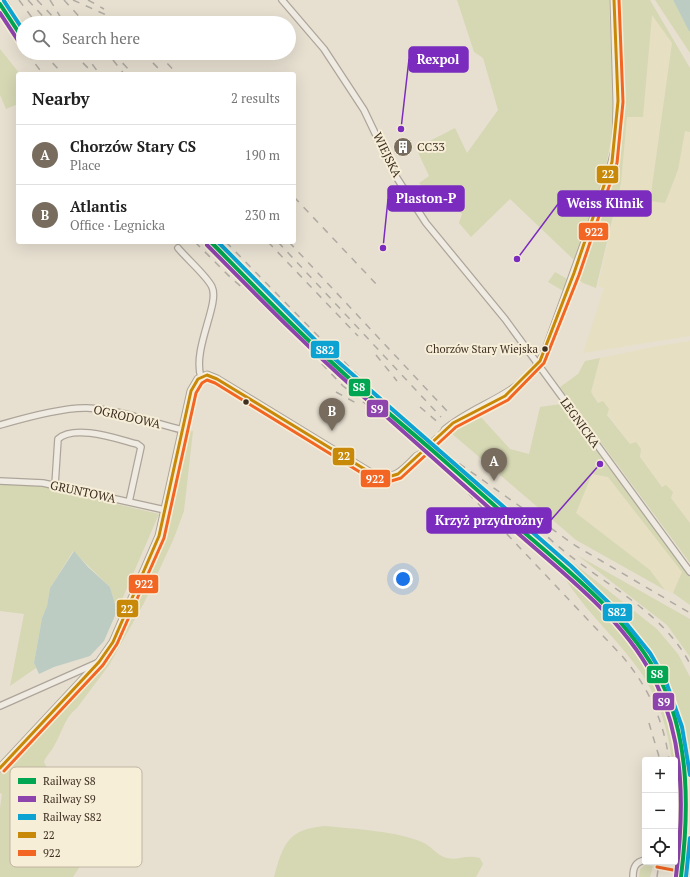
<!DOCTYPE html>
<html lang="en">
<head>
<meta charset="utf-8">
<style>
  body { margin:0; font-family:"PT Serif",serif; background:#f6f6f6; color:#222 }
  .controls { position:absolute; right:12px; bottom:12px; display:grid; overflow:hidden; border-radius:4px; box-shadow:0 4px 16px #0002 }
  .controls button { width:36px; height:36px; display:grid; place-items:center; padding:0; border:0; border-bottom:1px solid #e0e0e0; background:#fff; color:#222; font:20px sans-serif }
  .you { position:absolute; left:403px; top:579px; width:14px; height:14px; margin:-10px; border:3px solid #fff; border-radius:50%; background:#1a73e8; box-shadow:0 0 0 6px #1a73e833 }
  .badge { display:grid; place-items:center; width:26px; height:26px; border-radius:50%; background:#786c5e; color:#fff; font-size:13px; font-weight:700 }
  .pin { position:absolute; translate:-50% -33px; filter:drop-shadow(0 1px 2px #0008) }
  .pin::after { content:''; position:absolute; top:21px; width:14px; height:12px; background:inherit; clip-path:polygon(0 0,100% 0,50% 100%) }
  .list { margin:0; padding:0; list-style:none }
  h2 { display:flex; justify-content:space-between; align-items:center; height:52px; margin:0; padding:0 16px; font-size:17px }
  h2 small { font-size:13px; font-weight:400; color:#767676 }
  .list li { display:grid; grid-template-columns:26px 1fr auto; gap:12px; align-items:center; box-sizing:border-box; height:60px; padding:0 16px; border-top:1px solid #e0e0e0 }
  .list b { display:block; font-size:15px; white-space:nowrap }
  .list p { margin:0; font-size:13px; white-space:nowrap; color:#767676 }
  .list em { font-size:13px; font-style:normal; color:#767676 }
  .icon { flex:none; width:22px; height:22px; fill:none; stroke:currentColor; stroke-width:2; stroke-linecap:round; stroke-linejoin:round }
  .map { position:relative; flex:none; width:690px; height:877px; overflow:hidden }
  .search { position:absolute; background:#fff; box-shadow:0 4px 16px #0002; left:16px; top:16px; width:280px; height:44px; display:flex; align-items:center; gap:10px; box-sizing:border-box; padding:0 14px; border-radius:22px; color:#767676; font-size:15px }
  .panel { position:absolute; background:#fff; box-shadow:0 4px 16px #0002; left:16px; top:72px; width:280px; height:172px; border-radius:4px }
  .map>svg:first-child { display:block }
  .farmland { fill:#e6dfc2 }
  .green { fill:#d6d7b3 }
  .water { fill:#bcccc2 }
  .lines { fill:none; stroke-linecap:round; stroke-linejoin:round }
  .tertiary-tunnel { stroke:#c5bcae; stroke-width:7; stroke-dasharray:7 3.5; stroke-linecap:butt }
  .minor-casing { stroke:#ada599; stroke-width:8 }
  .tertiary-casing { stroke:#ada599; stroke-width:9 }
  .minor { stroke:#efebe3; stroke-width:5.5 }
  .tertiary { stroke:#efebe3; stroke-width:7 }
  .rail { stroke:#afaaa2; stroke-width:1.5; stroke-dasharray:7 7; stroke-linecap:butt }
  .minor-bridge-casing { stroke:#ada599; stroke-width:8; stroke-linecap:butt }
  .minor-bridge { stroke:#efebe3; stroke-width:5.5 }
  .bus-1-casing { stroke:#f7eed8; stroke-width:6 }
  .bus-2-casing { stroke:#f7eed8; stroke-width:6 }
  .bus-1 { stroke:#c88808; stroke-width:3 }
  .bus-2 { stroke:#f26522; stroke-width:3 }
  .rail-1-casing { stroke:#f7eed8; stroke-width:7 }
  .rail-2-casing { stroke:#f7eed8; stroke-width:7 }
  .rail-3-casing { stroke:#f7eed8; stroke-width:7 }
  .rail-1 { stroke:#00a651; stroke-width:4 }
  .rail-2 { stroke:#8e44ad; stroke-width:4 }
  .rail-3 { stroke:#0ca2d2; stroke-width:4 }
  .bus-dot { fill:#3d2e20; stroke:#f7eed8; stroke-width:1.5 }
  .labels { text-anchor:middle; stroke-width:4; stroke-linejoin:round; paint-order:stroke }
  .bus-label { font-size:11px; fill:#3d2e20; stroke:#f7eed8; text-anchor:end }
  .poi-label { font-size:12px; fill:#3d2e20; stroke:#f7eed8; text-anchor:start }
  .street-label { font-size:12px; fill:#3d2e20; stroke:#f7eed8 }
  .key { fill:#f7eed8; stroke:#bfb4a1; stroke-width:1 }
  .key-label { font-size:11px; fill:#3d2e20 }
  .leader { fill:none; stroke:#7b2cbf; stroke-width:1.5 }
  .callout-dot { fill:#7b2cbf; stroke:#f7eed8; stroke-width:1.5 }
  .callout { fill:#7b2cbf; stroke:#7b2cbf; stroke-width:1.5 }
  .callout-label { font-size:13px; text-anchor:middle; font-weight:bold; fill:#fff }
  .line-badge { stroke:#f7eed8; stroke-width:1.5 }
  .badge-label { font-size:11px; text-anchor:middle; font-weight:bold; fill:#fff }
</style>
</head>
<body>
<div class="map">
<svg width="690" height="877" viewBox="0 0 690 877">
  <rect width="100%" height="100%" fill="#e7e0d1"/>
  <!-- farmland -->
  <path class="farmland" d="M 652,14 L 672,43 L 650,201 L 665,203 L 678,170 L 685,131 L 690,132 L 690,336 L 583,353 L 604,288 L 598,286 L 621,183 L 627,116 L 643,117 Z
    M 690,341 L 690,523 L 591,392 L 600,358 L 658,346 Z
    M 592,474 L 608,477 L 682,572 L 673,593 L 665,590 L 650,570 L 576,513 Z"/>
  <!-- green -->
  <path class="green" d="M 457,0 L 609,0 L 614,125 L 604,176 L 574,260 L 510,199 L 471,237 L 459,223 L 462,214 L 446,199 L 437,204 L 419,183 L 429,176 L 416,148 L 455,128 L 467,153 L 498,110 L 483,58 L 474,52 Z
    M 619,0 L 650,0 L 690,68 L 690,132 L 685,131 L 678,170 L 665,203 L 650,201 L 672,43 L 652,15 L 643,117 L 627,117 L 621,183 L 596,288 L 583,283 L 576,277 L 613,175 L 621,118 Z
    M 655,0 L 673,0 L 690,32 L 690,53 Z
    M 0,49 L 20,74 L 18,74 L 18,104 L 6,109 L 0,95 Z
    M 555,272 L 569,280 L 565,292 L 548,282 Z
    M 600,358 L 591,392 L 598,403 L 603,401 L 609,409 L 607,415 L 630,444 L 636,442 L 641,449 L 640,457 L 662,487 L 666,485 L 673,492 L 671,498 L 690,523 L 690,563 L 560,387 L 578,374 L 585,361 Z
    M 561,404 L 690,576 L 690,605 L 673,593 L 682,572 L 608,477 L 592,474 L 576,513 L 650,570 L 665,590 L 576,540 L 450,432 L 479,415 L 510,449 L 529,454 L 540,407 Z
    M 188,431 L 193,431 L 184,511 L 174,538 L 144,603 L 109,665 L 77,708 C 64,718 62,733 54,746 C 51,752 46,756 44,762 L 47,768 L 52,771 L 48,788 L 54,802 L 55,814 L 60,819 L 73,815 L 79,807 L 77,790 L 71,786 L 73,777 L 82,775 L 88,781 L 99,784 L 105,795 L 120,787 L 131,793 L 125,812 L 114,820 L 116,833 L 104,837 L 99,845 L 90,851 L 73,877 L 0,877 L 0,808 L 2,794 L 0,793 L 0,773 L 18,759 L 40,735 L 103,664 L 116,643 L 139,596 L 167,527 Z
    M 0,484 L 36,485 L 159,514 L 117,611 L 110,587 L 73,551 L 50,588 L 47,606 L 42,618 L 34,663 L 36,668 L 10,686 L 24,614 L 0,611 Z
    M 517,514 L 538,535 L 657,629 L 678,654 L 690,677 L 690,751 C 682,720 672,686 655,658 C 620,601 560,563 517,514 Z
    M 577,555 L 690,619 L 690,657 L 667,625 Z
    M 558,566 C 579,586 604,606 623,629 C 654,665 678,713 685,760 C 690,793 685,827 682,860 L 675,859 L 675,760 L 672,760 C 668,730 659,700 642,674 C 616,636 579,607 558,566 Z
    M 325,826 C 353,829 399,831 424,843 C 432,847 438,856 447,858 C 459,861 464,854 480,858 L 483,864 L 476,877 L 274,877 C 283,844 288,829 325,826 Z
    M 645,865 L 653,866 L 650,877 L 639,877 L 640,869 Z"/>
  <!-- water -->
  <path class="water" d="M 673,0 L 690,0 L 690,32 L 689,31 Z
    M 74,551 L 88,567 L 110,587 L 117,611 L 104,641 L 90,656 L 54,667 L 39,674 L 34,663 L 42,618 L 47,606 L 50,588 Z"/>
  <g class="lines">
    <!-- tertiary-tunnel -->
    <path class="tertiary-tunnel" d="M 417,456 L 445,430"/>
    <!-- minor casing -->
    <g class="minor-casing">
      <path id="minor" d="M 282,0 L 324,49 L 364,110 L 395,175 L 426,223 L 505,319 L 690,572
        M 178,248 C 186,258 208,277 212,287 C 220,304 192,349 201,377
        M 0,425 C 24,418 63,407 87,408 C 118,409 153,423 183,430
        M 0,481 L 43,483 L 165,510
        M 55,485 L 58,439 C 75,424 117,439 137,444 L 141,447 L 129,502
        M 0,706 L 97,663
        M 633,877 C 633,868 635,862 645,860"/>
    </g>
    <!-- tertiary casing -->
    <g class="tertiary-casing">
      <path id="tertiary" d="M 445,430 C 479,401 524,397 545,352 L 607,181 L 616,146 L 617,103 L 614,0
        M 0,768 L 99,662 L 113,642 L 159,536 L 191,391 L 198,379 L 207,375 L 217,379 L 371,473 C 394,482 402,472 417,456"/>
    </g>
    <!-- minor -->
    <use href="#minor" class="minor"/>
    <!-- tertiary -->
    <use href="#tertiary" class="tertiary"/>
    <!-- rail -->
    <path class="rail" d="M 7,0 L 23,27
      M 19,0 L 36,23
      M 28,0 L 49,23
      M 37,0 L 59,23
      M 50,0 L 64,23
      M 64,0 L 85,23
      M 73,0 L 124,23
      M 88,0 L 104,9
      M 0,14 L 23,48
      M 27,53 L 43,74
      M 43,53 L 63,74
      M 73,53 L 94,74
      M 84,53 L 98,72
      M 113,53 L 133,74
      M 143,53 L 158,68
      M 158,53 L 177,74
      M 113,60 L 124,74
      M 294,197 L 378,286
      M 195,242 L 231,278 L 244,289
      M 206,242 L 343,386 L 437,460 L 623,657 C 648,687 664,721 669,760
      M 226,242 L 322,340 L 364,381 L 450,457 L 576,546 L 690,613
      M 268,242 L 358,336
      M 278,242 L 441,417
      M 289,242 L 447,411
      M 300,335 L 312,344
      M 376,355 L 397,381
      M 336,392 L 356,403
      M 420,407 L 440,424
      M 528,518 C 540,529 551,541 564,551 C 607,586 664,613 690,664
      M 649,723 L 660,760
      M 657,877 L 659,862"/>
    <!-- minor-bridge casing -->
    <g class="minor-bridge-casing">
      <path id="minor-bridge" d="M 658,862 L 690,868"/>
    </g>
    <!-- minor-bridge -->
    <use href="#minor-bridge" class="minor-bridge"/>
    <!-- bus-1 casing -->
    <g class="bus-1-casing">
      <path id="bus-1" d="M 0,768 L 99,662 L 113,642 L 159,536 L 191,391 L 198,379 L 207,375 L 217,379 L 371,473 L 388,477 L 398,474 L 453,423 L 505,396 L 540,361 L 574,273 L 612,162 L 618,101 L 614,0"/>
    </g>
    <!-- bus-2 casing -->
    <g class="bus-2-casing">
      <path id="bus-2" d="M 4,771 L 103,665 L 117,644 L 164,538 L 196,393 L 202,383 L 207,380 L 215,383 L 368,477 L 388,482 L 401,478 L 456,427 L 508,400 L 544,363 L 579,275 L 617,163 L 623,102 L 619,0
        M 657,867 L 689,873"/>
    </g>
    <!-- bus-1 -->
    <use href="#bus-1" class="bus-1"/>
    <!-- bus-2 -->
    <use href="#bus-2" class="bus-2"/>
    <!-- rail-1 casing -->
    <g class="rail-1-casing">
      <path id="rail-1" d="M 0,4 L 23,39
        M 211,242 C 248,280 284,318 323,354 C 358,388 396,419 433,451 C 464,478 495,506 526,534 C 576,577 630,621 661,681 C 690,741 689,812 681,877"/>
    </g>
    <!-- rail-2 casing -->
    <g class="rail-2-casing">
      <path id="rail-2" d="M 0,13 L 19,42
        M 207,245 C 264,303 320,360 381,412 C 428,453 474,495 521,536 C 570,579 629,624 657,685 C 685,745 684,812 676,876"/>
    </g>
    <!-- rail-3 casing -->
    <g class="rail-3-casing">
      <path id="rail-3" d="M 4,1 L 23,30
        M 218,242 L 328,353 L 571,566 L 613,607 L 650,653 L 665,679 L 682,727 L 690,775
        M 686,877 L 690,838"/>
    </g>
    <!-- rail-1 -->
    <use href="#rail-1" class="rail-1"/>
    <!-- rail-2 -->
    <use href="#rail-2" class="rail-2"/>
    <!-- rail-3 -->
    <use href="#rail-3" class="rail-3"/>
  </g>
  <!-- icons -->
  <defs>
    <g id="building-disc" transform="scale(1)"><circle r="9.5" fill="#786c5e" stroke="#f7eed8"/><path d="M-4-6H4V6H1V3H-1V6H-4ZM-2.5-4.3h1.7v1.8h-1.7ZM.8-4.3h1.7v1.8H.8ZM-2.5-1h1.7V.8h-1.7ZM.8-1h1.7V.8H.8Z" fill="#fff"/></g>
  </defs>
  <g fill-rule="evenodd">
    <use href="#building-disc" x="403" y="147"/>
  </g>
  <!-- markers -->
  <g class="bus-dot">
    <circle cx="545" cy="349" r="3.5"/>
    <circle cx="246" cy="402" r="3.5"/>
  </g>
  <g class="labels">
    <!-- bus labels -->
    <g class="bus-label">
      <text x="538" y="353">Chorzów Stary Wiejska</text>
    </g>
    <!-- poi labels -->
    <g class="poi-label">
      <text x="417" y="151">CC33</text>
    </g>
    <!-- street labels -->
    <g class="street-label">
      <text transform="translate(387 155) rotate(64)" y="4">WIEJSKA</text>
      <text transform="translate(127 417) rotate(13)" y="4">OGRODOWA</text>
      <text transform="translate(580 423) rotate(54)" y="4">LEGNICKA</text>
      <text transform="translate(83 492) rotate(12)" y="4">GRUNTOWA</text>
    </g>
  </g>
  <!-- legend -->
  <rect x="10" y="767" width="132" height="100" rx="6" class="key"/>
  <rect x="18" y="778" width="18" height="6" fill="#00a651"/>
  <rect x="18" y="796" width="18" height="6" fill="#8e44ad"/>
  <rect x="18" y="814" width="18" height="6" fill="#0ca2d2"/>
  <rect x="18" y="832" width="18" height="6" fill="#c88808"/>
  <rect x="18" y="850" width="18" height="6" fill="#f26522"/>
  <g class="key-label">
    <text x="43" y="785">Railway S8</text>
    <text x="43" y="803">Railway S9</text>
    <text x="43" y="821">Railway S82</text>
    <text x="43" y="839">22</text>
    <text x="43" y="857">922</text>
  </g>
  <!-- callouts -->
  <path class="leader" d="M401 129L409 59M383 248L388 199M517 259L558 204M600 464L551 520"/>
  <g class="callout-dot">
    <circle cx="401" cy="129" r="4"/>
    <circle cx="383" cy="248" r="4"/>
    <circle cx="517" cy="259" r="4"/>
    <circle cx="600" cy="464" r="4"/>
  </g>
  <g class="callout">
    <rect x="409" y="47" width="59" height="25" rx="4"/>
    <rect x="388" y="186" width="76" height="25" rx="4"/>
    <rect x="558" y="191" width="93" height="25" rx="4"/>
    <rect x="427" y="508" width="124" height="25" rx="4"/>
  </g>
  <g class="callout-label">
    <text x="438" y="64">Rexpol</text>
    <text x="426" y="203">Plaston-P</text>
    <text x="605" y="208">Weiss Klinik</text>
    <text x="489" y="525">Krzyż przydrożny</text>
  </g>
  <g class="line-badge">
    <rect x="596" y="165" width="23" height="19" rx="4" fill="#c88808"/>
    <rect x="578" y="222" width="31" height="19" rx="4" fill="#f26522"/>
    <rect x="310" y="340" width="30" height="19" rx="4" fill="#0ca2d2"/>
    <rect x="348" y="378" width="23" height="19" rx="4" fill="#00a651"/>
    <rect x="366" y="399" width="23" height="19" rx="4" fill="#8e44ad"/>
    <rect x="332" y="447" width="23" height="19" rx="4" fill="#c88808"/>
    <rect x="360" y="469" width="31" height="19" rx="4" fill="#f26522"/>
    <rect x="128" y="574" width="31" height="20" rx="4" fill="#f26522"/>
    <rect x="116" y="599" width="23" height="19" rx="4" fill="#c88808"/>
    <rect x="602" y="603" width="31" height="19" rx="4" fill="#0ca2d2"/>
    <rect x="646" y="665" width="23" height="19" rx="4" fill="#00a651"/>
    <rect x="652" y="692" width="23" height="19" rx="4" fill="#8e44ad"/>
  </g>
  <g class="badge-label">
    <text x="608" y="178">22</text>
    <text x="594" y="236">922</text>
    <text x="325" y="354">S82</text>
    <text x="359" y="391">S8</text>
    <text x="377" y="413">S9</text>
    <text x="344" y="460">22</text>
    <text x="375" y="483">922</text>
    <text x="144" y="588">922</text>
    <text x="127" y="613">22</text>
    <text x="617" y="616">S82</text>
    <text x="657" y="678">S8</text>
    <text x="664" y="706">S9</text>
  </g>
</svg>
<div class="controls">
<button>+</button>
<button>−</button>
<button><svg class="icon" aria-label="locate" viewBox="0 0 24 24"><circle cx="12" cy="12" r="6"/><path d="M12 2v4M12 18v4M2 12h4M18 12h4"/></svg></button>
</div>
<div class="you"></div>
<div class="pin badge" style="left:494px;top:481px">A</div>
<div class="pin badge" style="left:332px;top:431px">B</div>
<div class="search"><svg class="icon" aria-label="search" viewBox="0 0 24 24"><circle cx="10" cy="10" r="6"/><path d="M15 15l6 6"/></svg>Search here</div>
<section class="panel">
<h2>Nearby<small>2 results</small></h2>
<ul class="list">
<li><span class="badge">A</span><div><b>Chorzów Stary CS</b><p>Place</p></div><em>190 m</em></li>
<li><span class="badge">B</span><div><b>Atlantis</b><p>Office · Legnicka</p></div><em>230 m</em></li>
</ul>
</section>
</div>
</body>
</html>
